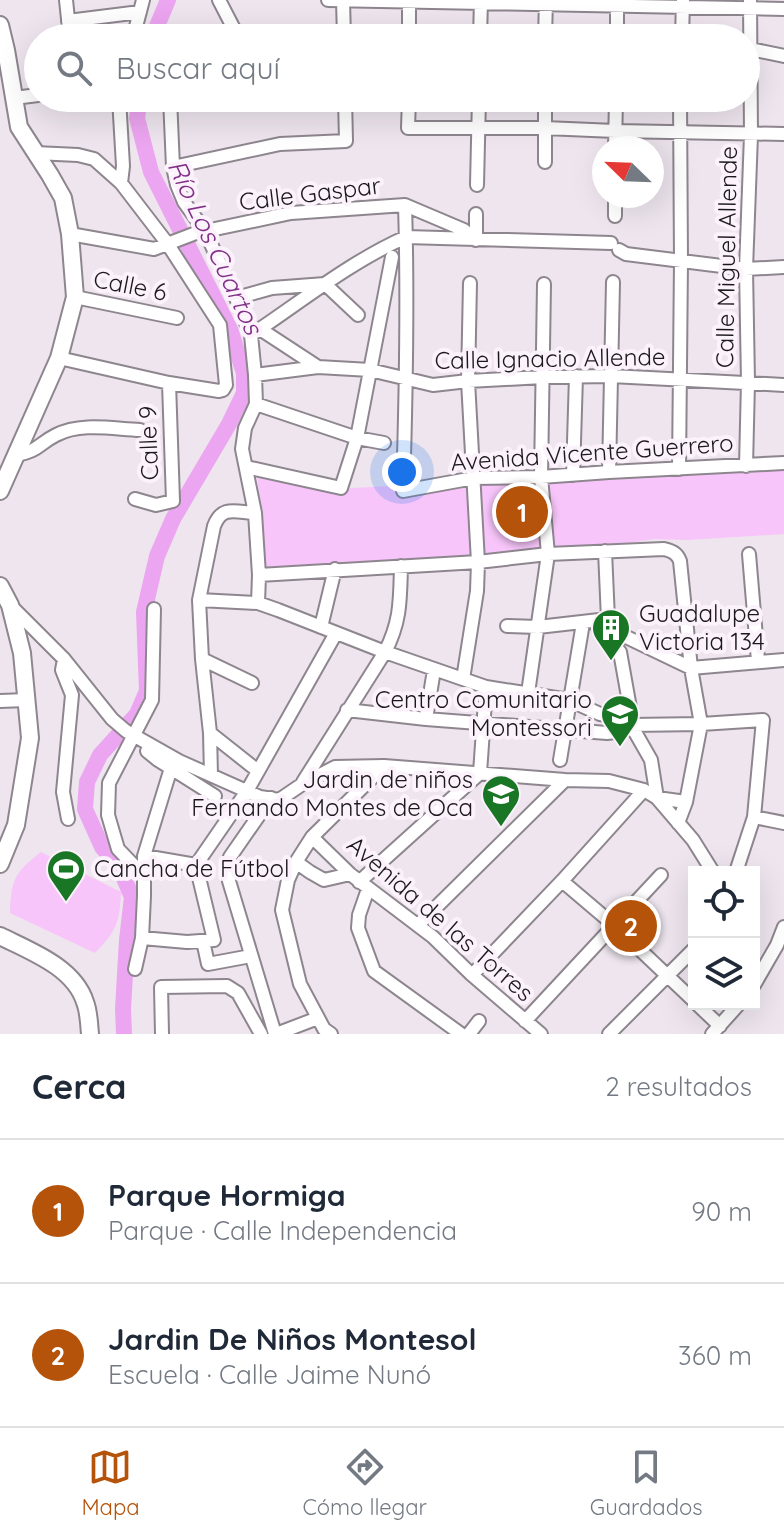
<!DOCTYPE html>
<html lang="es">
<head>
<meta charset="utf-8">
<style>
  body { margin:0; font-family:Quicksand,sans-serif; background:#f6f6f7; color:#1f2937 }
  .controls { position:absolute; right:24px; bottom:24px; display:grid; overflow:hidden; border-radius:0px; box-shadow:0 8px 32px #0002 }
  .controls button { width:72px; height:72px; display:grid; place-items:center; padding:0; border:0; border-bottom:2px solid #e0e1e3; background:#fff; color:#1f2937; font:40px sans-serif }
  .compass { position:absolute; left:592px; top:136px; width:72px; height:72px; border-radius:50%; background:#fff; box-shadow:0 8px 32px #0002; rotate:293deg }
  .you { position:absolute; left:402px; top:472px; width:28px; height:28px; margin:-20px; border:6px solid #fff; border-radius:50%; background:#1a73e8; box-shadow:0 0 0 12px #1a73e833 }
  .badge { display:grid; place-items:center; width:52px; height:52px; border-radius:50%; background:#b45309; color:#fff; font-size:26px; font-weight:700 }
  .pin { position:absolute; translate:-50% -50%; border:4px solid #fff; box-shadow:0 2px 8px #0006 }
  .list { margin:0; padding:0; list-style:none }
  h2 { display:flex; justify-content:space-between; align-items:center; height:104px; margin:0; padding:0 32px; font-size:34px }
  h2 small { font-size:26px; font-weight:400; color:#747a83 }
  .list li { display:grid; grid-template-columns:52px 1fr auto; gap:24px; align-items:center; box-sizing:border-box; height:144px; padding:0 32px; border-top:2px solid #e0e1e3 }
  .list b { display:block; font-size:30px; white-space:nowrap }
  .list p { margin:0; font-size:26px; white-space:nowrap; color:#747a83 }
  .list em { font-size:26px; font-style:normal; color:#747a83 }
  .icon { flex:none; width:44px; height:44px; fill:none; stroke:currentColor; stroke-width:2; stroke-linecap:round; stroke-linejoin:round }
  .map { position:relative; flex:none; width:784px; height:1034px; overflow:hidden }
  .search { position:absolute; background:#fff; box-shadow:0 8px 32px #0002; left:24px; right:24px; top:24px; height:88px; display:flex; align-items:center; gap:20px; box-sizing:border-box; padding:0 28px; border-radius:44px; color:#747a83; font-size:30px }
  .sheet { height:392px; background:#fff }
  nav { display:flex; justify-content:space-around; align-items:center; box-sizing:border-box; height:112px; border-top:2px solid #e0e1e3; background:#fff; font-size:22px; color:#747a83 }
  nav a { display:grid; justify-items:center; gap:4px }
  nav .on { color:#b45309 }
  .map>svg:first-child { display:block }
  .green { fill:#f7c5fa }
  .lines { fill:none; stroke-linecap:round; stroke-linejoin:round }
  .river { stroke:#eca5f0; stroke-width:16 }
  .minor-casing { stroke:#8e868e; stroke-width:16 }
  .major-casing { stroke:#8e868e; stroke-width:20 }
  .minor { stroke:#fff; stroke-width:12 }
  .major { stroke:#fff; stroke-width:16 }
  .labels { text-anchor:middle; stroke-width:8; stroke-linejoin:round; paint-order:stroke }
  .street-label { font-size:24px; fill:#1c191d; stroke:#fbf2fc }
  .poi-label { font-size:24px; fill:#1c191d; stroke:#fbf2fc; text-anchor:start }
  .water-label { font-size:26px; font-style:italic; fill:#802e86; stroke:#fbf2fc }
</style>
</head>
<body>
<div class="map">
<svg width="784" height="1034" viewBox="0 0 784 1034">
  <rect width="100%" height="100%" fill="#eee5ee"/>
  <!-- green -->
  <path class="green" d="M 784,464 L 784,534 L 688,540 L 654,539 L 617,545 L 545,551 L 265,570 L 257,473 L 335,489 Z
    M 41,852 L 121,892 C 120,922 116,932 95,953 L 10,913 C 11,879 15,872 41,852 Z"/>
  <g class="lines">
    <!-- river -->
    <path class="river" d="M 152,38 L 168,0
      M 124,1034 L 123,1009 L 127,940 L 132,897 L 120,869 L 102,847 L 85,809 L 87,782 L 100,755 L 137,714 L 147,691 L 144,612 L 157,556 L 173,519 L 229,424 L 244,393 L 244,373 L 230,329 L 151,172 L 137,118 L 140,98"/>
    <!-- minor casing -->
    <g class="minor-casing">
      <path id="minor" d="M 66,0 L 70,38
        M 219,0 L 234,29 L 241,38
        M 328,0 L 784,9
        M 343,0 L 344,38
        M 68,21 L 140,12
        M 682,30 L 701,38
        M 133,38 L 143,0
        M 409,38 L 409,0
        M 480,38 L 481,0
        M 545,38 L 546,0
        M 617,38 L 617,0
        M 682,38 L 683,1
        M 746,48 L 784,56
        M 14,98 L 38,95
        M 119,98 L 123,166 L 121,183
        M 170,98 L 173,167 L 177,185 L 184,202 L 205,231 L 236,298 L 251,335 L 255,375 L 256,404 L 245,428 L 242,449 L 255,513 L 259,575 L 258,603
        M 409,98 L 408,128 L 545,128 L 615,131 L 784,134
        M 615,148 L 616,98
        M 35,153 L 78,155 L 94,159 L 121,183 L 167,243 L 220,325 L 226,385 L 223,390 L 219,391 L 169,383 L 59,358
        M 545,162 L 545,98
        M 173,167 L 280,144 L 346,141 L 345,98
        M 477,185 L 479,98
        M 405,205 C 408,301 406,396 403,491 L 474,478 L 541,477 L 609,472 L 784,463
        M 615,216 L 615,196
        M 70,234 L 154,249 L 196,233 L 291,213 L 405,205 L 464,230 L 476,240
        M 476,240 L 476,214
        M 619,250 L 626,254 L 746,269 L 784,267
        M 75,297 L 177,318
        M 236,298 L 272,288 L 325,284 L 358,315
        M 260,329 L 318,367
        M 251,335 C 302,301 350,262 406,237 L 611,243
        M 255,375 L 318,367 L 370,370 L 433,385 L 468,381 L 543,377 L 611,376 L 784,385
        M 256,404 L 357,438 L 384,443
        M 16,455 C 39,451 38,444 56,435 C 81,422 113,429 140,430
        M 746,466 L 748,382 L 746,269 L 751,135 L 750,0
        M 246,467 L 341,488 L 357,438 L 392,257
        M 679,469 L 681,261 L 680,98
        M 609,472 L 613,282
        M 573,475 L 576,376
        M 135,499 L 156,505 L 173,501 L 169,383
        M 605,551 L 608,619
        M 749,554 L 758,661
        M 259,575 L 478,562 L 548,554 L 664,549 C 672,551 677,553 680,561 L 691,668 L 701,724 L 686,802 L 678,823
        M 199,600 L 258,603 L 278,610 L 385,652 L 486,687 L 569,700 L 600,714 L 632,719
        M 10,605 L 64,659 L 112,719 L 126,731 L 179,761 L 260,797 L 279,800 L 301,785 L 335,767 L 384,766 L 565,780 L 609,781 L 644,790 L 657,798 L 686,802
        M 593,621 L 691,668 L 784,660
        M 507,626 L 538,627 L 608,619 L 617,622 L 621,628
        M 597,626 L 620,652 L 632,719 L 631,725
        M 321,627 L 335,569
        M 64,659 L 62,670 L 72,695 L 63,792 L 68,819
        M 202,659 L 252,683
        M 463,679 L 477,591 L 478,562 L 468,381 L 470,283
        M 528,693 L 548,554 L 541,477 L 544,284
        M 0,701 L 26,700
        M 347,710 L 426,719 L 607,733 L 623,731 L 631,725
        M 426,719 L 434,670
        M 631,725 L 701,724 L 763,720 L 754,817 L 736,872
        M 631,725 L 651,760 L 657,798
        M 210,733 L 258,771
        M 147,751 L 158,760 L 215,796
        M 560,760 L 583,623
        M 211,775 L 210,733 L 202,659 L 199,600 L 214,526 C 222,505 235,512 255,513
        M 303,782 L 385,652 C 401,621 400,600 401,566
        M 271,798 L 230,857 L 229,881 L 275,1034
        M 657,798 L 693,840 L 713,872
        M 754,817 L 784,823
        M 312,837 L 350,874 L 433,937 L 472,975 L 541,1034
        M 144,856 L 196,865
        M 296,862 L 310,872 L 324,880 L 350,874
        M 143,875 L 118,849 L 108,815 L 109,783 L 152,700 L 154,609
        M 562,881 L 615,926 L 694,1001
        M 359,882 L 480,773 L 486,687
        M 368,889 L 359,915 L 358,928 L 374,971 L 461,1034
        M 418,925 L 565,780
        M 142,938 L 187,942 L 214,940 L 196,865 L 247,791 L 336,633
        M 203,941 L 208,964 L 251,956
        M 135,969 L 142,938 L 144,896 L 144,856 L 171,768
        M 472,975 L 562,881 L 644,790
        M 754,985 L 777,945 L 784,927
        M 697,1004 L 720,1026
        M 525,1021 L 661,875
        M 162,1034 L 161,987 L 227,986 L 238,993 L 261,1034
        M 276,1034 L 318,1018
        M 331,1034 L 324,1029 L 300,984 L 282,910 L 288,880 L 296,862 L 312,837 L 384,766
        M 469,1034 L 479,1021
        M 609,1034 L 694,949
        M 712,1034 L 739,1004"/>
    </g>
    <!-- major casing -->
    <g class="major-casing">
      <path id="major" d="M 0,25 L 6,50 L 19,127 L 50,175 L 63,198 L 70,234 L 75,297 L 59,358 L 0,491
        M 0,586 L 10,605 L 22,653 L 30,738 L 16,825 L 0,864
        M 0,936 C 30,951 74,967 85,1002 C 89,1012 89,1024 90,1034"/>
    </g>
    <!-- minor -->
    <use href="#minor" class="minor"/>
    <!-- major -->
    <use href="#major" class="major"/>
  </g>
  <!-- icons -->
  <defs>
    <g id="building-pin" transform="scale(2)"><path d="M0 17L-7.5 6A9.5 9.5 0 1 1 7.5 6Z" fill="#187625" stroke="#fbf2fc"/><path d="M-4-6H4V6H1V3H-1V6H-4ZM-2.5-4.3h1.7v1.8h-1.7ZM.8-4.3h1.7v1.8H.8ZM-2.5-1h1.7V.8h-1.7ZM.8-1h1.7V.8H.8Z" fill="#fff"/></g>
    <g id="school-pin" transform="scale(2)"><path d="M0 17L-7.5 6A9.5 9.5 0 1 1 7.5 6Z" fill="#187625" stroke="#fbf2fc"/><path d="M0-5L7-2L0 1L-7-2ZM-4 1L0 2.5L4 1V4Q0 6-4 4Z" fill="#fff"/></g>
    <g id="stadium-pin" transform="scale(2)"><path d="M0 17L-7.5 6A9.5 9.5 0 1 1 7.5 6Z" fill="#187625" stroke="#fbf2fc"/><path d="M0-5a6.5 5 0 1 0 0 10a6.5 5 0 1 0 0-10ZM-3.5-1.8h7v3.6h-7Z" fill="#fff"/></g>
  </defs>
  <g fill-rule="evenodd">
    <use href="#building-pin" x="611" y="628"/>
    <use href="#school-pin" x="620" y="714"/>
    <use href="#school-pin" x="501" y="794"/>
    <use href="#stadium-pin" x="66" y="869"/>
  </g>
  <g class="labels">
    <!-- street labels -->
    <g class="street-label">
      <text transform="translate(310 194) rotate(-7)" y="8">Calle Gaspar</text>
      <text transform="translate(727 257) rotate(-89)" y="8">Calle Miguel Allende</text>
      <text transform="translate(130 286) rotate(11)" y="8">Calle 6</text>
      <text transform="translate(550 359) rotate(-1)" y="8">Calle Ignacio Allende</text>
      <text transform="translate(149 443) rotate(-92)" y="8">Calle 9</text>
      <text transform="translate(592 453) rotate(-4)" y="8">Avenida Vicente Guerrero</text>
      <text transform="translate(440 919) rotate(41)" y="8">Avenida de las Torres</text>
    </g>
    <!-- poi labels -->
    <g class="poi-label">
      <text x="639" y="622">Guadalupe<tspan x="639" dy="28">Victoria 134</tspan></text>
      <text x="592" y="708" text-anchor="end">Centro Comunitario<tspan x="592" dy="28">Montessori</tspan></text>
      <text x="473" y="788" text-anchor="end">Jardin de niños<tspan x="473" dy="28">Fernando Montes de Oca</tspan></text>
      <text x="94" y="877">Cancha de Fútbol</text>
    </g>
    <!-- water labels -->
    <g class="water-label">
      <text transform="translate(215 247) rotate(65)" y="9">Río Los Cuartos</text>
    </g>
  </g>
</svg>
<div class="controls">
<button><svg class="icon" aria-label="locate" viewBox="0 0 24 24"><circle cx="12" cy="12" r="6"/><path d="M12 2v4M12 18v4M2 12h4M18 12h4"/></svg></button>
<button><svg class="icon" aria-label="layers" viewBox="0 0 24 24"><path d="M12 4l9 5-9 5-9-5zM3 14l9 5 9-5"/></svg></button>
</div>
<svg class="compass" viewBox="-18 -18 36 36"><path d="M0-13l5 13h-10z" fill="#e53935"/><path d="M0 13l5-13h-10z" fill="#747a83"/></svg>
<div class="you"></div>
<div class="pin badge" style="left:522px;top:512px">1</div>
<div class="pin badge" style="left:631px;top:926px">2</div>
<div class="search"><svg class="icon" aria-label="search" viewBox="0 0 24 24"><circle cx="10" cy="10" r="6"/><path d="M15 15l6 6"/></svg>Buscar aquí</div>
</div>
<section class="sheet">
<h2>Cerca<small>2 resultados</small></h2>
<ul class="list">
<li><span class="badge">1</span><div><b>Parque Hormiga</b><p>Parque · Calle Independencia</p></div><em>90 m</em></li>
<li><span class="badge">2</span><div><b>Jardin De Niños Montesol</b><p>Escuela · Calle Jaime Nunó</p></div><em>360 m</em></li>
</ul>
</section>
<nav>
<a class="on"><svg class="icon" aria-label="map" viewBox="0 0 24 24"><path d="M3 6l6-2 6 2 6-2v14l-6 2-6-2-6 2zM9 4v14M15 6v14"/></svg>Mapa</a>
<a><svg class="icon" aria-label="directions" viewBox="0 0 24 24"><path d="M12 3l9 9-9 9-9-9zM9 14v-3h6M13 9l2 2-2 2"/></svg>Cómo llegar</a>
<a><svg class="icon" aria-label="saved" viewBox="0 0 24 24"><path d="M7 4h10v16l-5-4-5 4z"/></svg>Guardados</a>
</nav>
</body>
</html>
